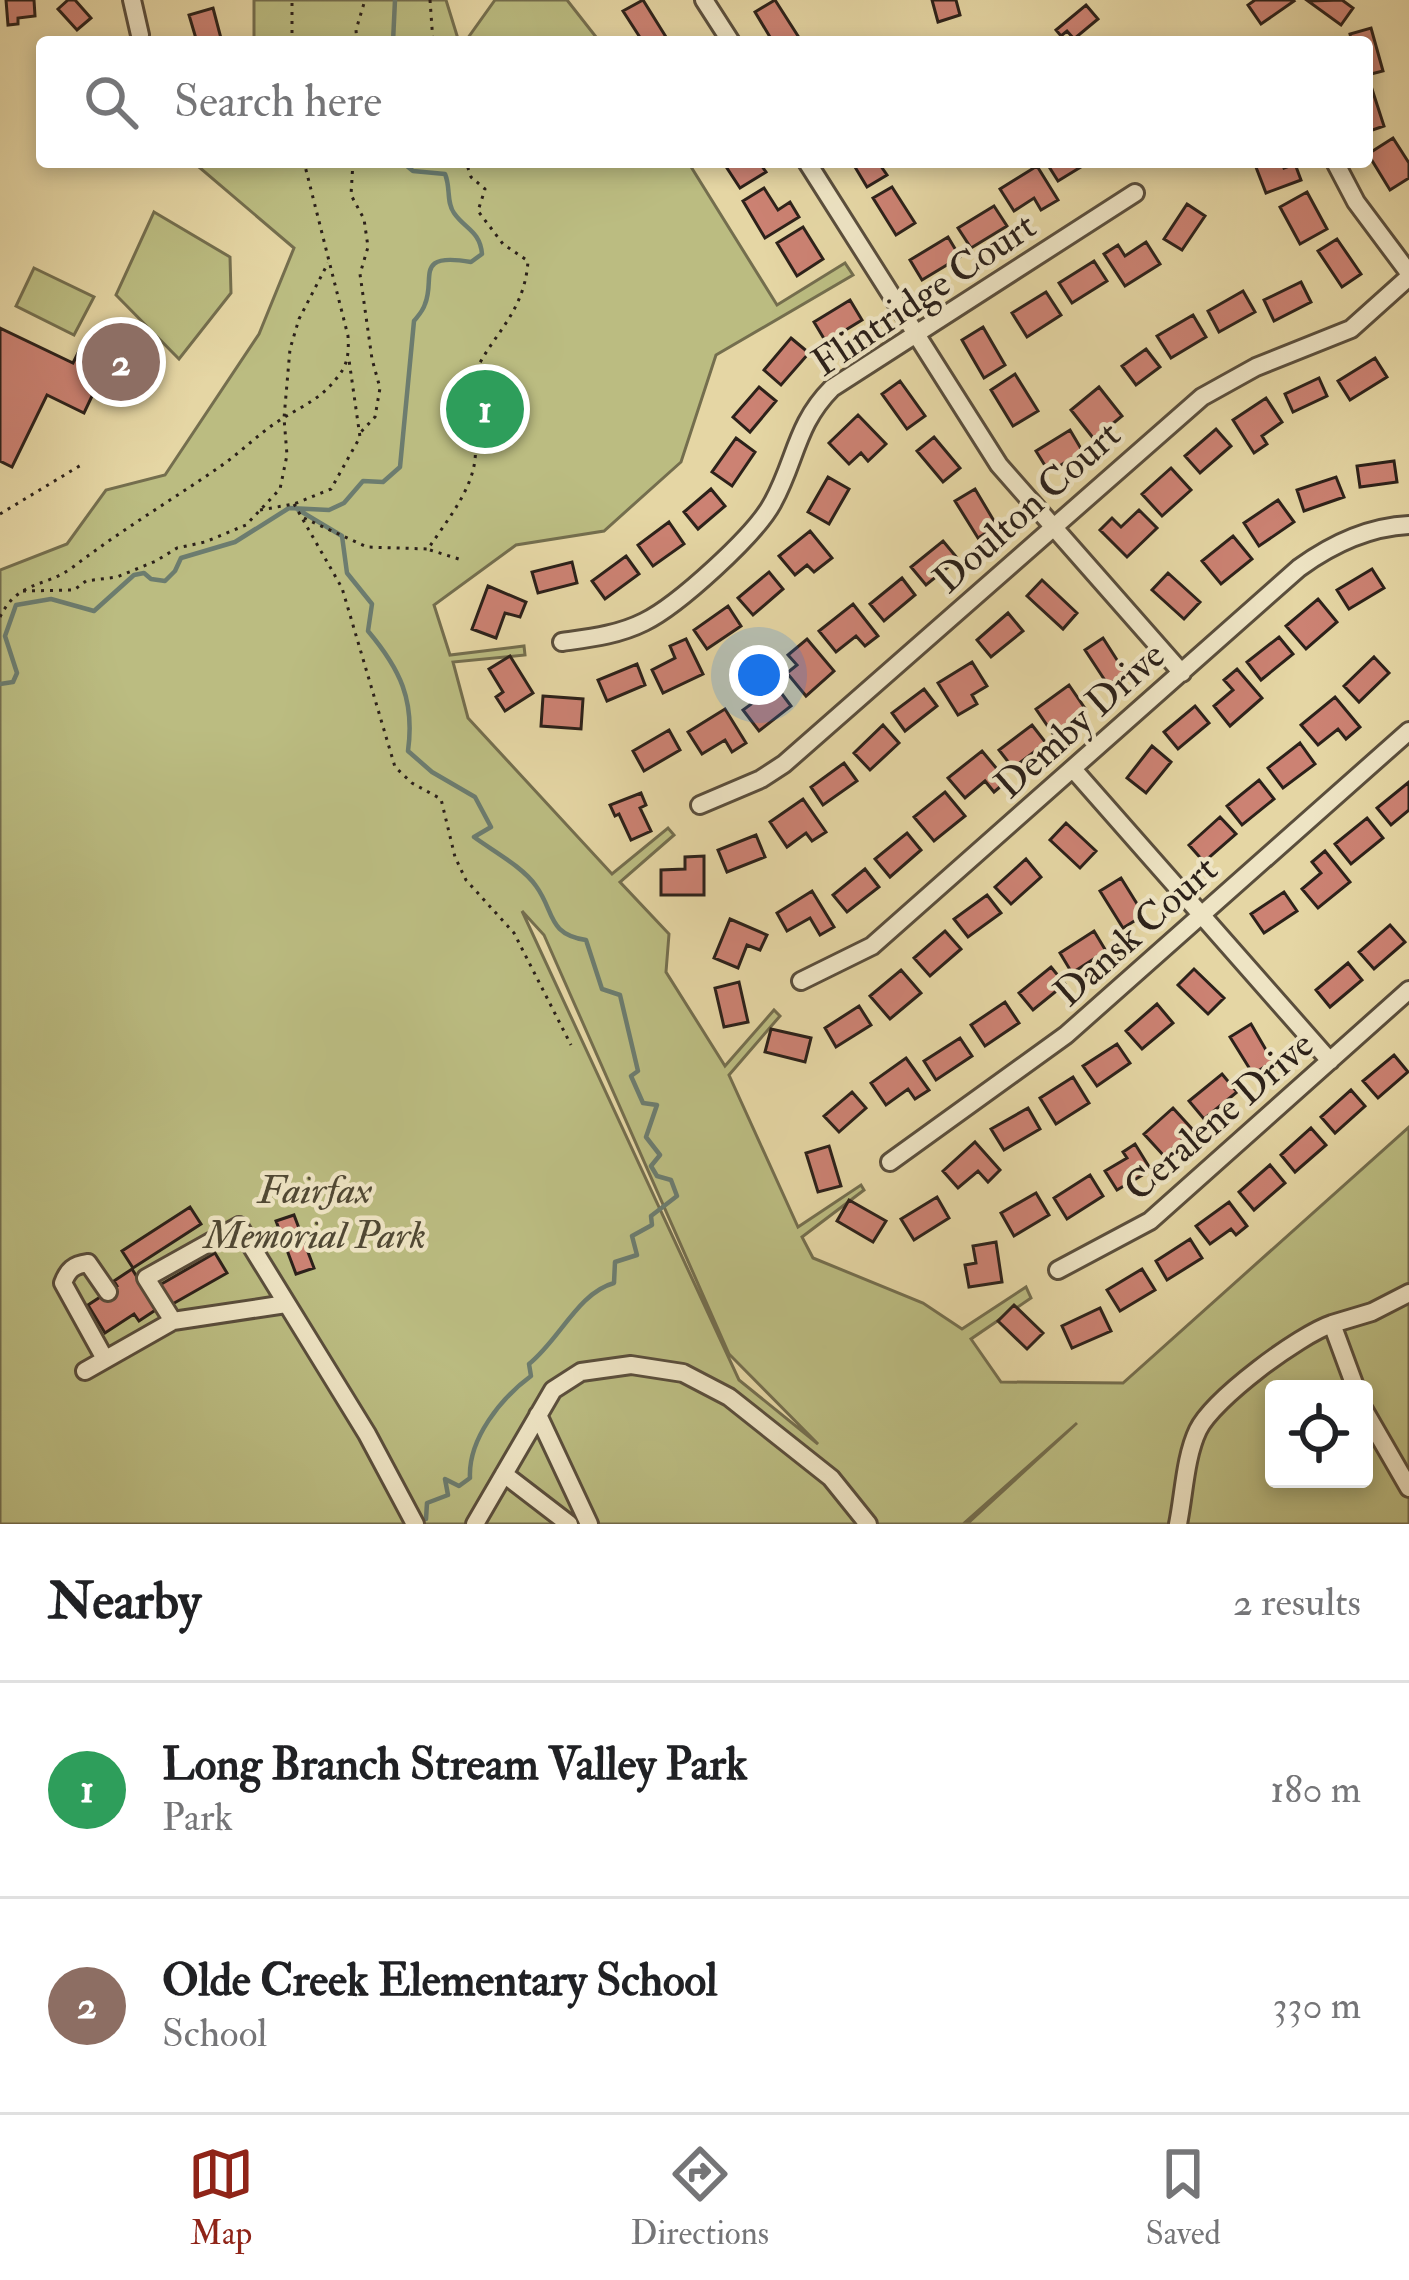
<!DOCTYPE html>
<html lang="en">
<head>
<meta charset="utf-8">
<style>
  body { margin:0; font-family:"IM FELL Double Pica",serif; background:#f6f6f6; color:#202124 }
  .controls { position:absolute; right:36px; bottom:36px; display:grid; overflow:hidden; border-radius:12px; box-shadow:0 6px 18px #0003 }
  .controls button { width:108px; height:108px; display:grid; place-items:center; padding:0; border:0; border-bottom:3px solid #e0e0e0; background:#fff; color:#202124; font:60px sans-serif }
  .you { position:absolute; left:759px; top:675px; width:42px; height:42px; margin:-30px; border:9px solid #fff; border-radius:50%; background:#1a73e8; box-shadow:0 0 0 18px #1a73e833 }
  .badge { display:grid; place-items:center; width:78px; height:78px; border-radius:50%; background:#8f2418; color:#fff; font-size:39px; font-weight:700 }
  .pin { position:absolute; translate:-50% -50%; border:6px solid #fff; box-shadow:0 3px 12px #0006 }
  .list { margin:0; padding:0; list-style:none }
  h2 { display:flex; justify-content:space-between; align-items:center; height:156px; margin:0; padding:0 48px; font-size:51px }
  h2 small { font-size:39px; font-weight:400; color:#757577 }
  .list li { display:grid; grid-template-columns:78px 1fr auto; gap:36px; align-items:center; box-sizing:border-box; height:216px; padding:0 48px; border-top:3px solid #e0e0e0 }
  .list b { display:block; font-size:45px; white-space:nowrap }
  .list p { margin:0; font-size:39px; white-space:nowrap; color:#757577 }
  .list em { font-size:39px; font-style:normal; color:#757577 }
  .icon { flex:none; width:66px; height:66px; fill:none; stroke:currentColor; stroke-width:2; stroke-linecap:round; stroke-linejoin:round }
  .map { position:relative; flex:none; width:1409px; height:1524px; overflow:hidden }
  .search { position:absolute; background:#fff; box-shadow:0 6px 18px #0003; left:36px; right:36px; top:36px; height:132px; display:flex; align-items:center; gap:30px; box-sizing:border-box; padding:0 42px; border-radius:12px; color:#757577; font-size:45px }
  .sheet { height:588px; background:#fff }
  nav { display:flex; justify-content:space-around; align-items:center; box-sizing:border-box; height:168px; border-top:3px solid #e0e0e0; background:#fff; font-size:33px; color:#757577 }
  nav a { display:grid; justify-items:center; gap:6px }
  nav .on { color:#8f2418 }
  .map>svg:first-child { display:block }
  .green { fill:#bbbc81; stroke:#746e4e; stroke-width:3; fill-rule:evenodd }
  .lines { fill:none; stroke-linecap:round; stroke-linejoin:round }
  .stream { stroke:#6c7c6f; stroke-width:4.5 }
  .building { fill:#cc8273; stroke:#2c211a; stroke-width:3 }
  .minor-casing { stroke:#5a4e3c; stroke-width:22 }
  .path { stroke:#2c211a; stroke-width:3; stroke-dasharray:3 6; stroke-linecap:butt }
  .minor { stroke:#eee4c4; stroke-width:16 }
  .labels { text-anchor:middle; stroke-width:9; stroke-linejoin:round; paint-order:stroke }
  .street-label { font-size:39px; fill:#2c211a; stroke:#eee4c4 }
  .park-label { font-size:39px; font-style:italic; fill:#504834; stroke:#eee4c4 }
</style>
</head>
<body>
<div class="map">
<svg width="1409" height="1524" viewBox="0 0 1409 1524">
  <rect width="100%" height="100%" fill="#e5d6a4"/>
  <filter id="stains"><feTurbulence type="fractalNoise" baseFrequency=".00167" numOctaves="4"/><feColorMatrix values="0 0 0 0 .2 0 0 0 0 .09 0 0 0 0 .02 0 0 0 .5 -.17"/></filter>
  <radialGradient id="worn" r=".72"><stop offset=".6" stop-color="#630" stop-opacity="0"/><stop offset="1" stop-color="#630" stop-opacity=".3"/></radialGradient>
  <!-- green -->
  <path class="green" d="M 254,0 L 446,0 L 459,42 L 254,42 Z
    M 495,0 L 567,0 L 600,42 L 465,42 Z
    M 193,162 L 688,162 L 777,305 L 845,263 L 853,275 L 716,355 L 681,462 L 604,531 L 516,545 L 434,605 L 450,655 L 524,646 L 525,655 L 453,662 L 468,718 L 612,874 L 668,828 L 674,835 L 620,882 L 669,934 L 666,972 L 725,1066 L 774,1010 L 780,1016 L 729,1075 L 798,1227 L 861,1185 L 864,1190 L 802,1237 L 813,1258 L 923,1303 L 962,1329 L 1026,1287 L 1031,1298 L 971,1339 L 1001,1382 L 1123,1383 L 1409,1127 L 1409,1524 L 967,1524 L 1077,1423 L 963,1524 L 0,1524 L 0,570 L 67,544 L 106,490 L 165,475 L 259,334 L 294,248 ZM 522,911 L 544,935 L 729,1354 L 818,1444 L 739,1380 ZM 1274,1389 L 1364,1389 L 1364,1479 L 1274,1479 Z
    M 154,212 L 230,257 L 231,293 L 179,359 L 116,295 Z
    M 34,268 L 94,297 L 74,335 L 16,306 Z"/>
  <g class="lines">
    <!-- stream -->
    <path class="stream" d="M 393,42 L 395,0
      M 297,509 L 342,536 L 347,573 L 372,604 L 368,631 C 400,669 415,700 408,751 L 432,772 L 475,797 L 491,827 L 474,837 C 493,851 523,867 536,886 C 555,912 547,934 586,940 L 602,989 L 620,995 L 638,1071 L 631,1076 L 643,1103 L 657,1105 L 646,1137 L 660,1155 L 651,1166 L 657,1176 L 671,1180 L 677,1196 L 651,1216 L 652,1225 L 632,1236 L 637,1255 L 615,1262 L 614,1283 C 578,1293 560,1339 529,1364 L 531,1376 C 501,1398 468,1439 470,1478 L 459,1486 L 445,1479 L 448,1495 L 427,1503 L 426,1519
      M 0,684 L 13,682 L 17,673 L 5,636 L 16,605 L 51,599 L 94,611 L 134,575 L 144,573 L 151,579 L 165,581 L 175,571 L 181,558 L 235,542 L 289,508 L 329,510 L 344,503 L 363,481 L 383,482 L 400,467 L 414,321 C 418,316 423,311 425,304 C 436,278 413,252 471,262 L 482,254 C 480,231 465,229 454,213 C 446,202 451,188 445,174 L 413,171 L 402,162"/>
  </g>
  <!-- building -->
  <path class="building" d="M 6,0 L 34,0 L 35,16 L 18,18 L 18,24 L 8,25 Z
    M 68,0 L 75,0 L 91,18 L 77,30 L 58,9 Z
    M 643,0 L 666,37 L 657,42 L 643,42 L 623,11 Z
    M 775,0 L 798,36 L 788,42 L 773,42 L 755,12 Z
    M 932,0 L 956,0 L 960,15 L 938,22 Z
    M 1255,0 L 1293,0 L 1294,1 L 1261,24 L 1248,5 Z
    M 1342,0 L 1353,8 L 1341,25 L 1308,1 Z
    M 1086,5 L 1098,19 L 1074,39 L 1067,31 L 1061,36 L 1056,30 Z
    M 213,8 L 222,42 L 197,42 L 189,15 Z
    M 1371,28 L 1383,71 L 1367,75 L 1367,42 L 1352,42 L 1350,34 Z
    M 1371,86 L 1384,126 L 1367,132 L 1367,88 Z
    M 1393,138 L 1409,163 L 1409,178 L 1390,190 L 1368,154 Z
    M 723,162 L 759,162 L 766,172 L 740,188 Z
    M 852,162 L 878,162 L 887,175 L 867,187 Z
    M 1046,162 L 1089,162 L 1058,181 Z
    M 1254,162 L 1282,162 L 1284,168 L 1295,164 L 1301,180 L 1266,193 Z
    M 1037,166 L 1058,200 L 1041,210 L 1034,198 L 1014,211 L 1000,189 Z
    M 892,187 L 915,223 L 896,235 L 873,198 Z
    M 764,188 L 778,210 L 790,202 L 799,217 L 765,238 L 743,201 Z
    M 1307,192 L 1327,229 L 1300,244 L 1280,207 Z
    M 1187,204 L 1205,216 L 1182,250 L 1164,239 Z
    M 994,206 L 1007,226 L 971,248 L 958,228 Z
    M 803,227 L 823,259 L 797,276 L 777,243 Z
    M 948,237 L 960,257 L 922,280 L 910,260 Z
    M 1337,239 L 1361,274 L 1342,287 L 1318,251 Z
    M 1146,242 L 1160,264 L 1125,286 L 1104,254 L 1118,245 L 1125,256 Z
    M 1094,261 L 1107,281 L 1072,303 L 1059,283 Z
    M 1301,282 L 1311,302 L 1274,321 L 1264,300 Z
    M 1243,291 L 1255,312 L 1219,332 L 1208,311 Z
    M 1046,292 L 1061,315 L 1027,337 L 1012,313 Z
    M 850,300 L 862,320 L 826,342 L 814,322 Z
    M 1193,315 L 1206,337 L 1171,358 L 1157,336 Z
    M 983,327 L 1005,365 L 984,378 L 962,340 Z
    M 0,328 L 73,363 L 84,341 L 112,354 L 84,413 L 47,395 L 12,467 L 0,461 Z
    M 791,338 L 809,353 L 781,385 L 764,370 Z
    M 1146,349 L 1160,367 L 1136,385 L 1122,366 Z
    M 1375,358 L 1387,377 L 1350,400 L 1338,381 Z
    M 1015,374 L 1038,411 L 1013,426 L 991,390 Z
    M 1319,378 L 1327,396 L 1293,412 L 1285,394 Z
    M 900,381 L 925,416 L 907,429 L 882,394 Z
    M 759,387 L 776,401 L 750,432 L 733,417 Z
    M 1099,387 L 1122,416 L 1094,439 L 1071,410 Z
    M 1266,398 L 1282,422 L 1262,436 L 1267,444 L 1254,453 L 1233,420 Z
    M 858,415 L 886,444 L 868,461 L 861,453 L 849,464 L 829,443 Z
    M 1216,429 L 1231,446 L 1200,473 L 1185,456 Z
    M 1070,430 L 1083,452 L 1049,472 L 1036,451 Z
    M 934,437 L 960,468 L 943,482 L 917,451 Z
    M 736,438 L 755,452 L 732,486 L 712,472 Z
    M 1394,461 L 1397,482 L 1360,487 L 1357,466 Z
    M 1171,468 L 1191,490 L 1162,516 L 1142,494 Z
    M 828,477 L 849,489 L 829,524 L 808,512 Z
    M 1336,477 L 1344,497 L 1304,511 L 1297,490 Z
    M 711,489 L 725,506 L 698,529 L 684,512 Z
    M 975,489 L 997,526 L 978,538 L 955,501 Z
    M 1278,500 L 1294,522 L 1259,546 L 1244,523 Z
    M 1139,510 L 1157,528 L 1127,557 L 1100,530 L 1112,518 L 1121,527 Z
    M 669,522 L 684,544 L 653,566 L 638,545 Z
    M 810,531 L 832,558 L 814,572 L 807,565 L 795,575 L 779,556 Z
    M 1233,536 L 1252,559 L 1221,584 L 1202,561 Z
    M 943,541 L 958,559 L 926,585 L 911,567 Z
    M 626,556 L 639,574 L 605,599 L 592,581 Z
    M 572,562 L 577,583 L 538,593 L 532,572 Z
    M 1372,569 L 1384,588 L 1349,609 L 1337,590 Z
    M 769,572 L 783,589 L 753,615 L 738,598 Z
    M 1168,573 L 1200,602 L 1184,619 L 1152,590 Z
    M 902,578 L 915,595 L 884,621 L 870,604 Z
    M 1042,580 L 1077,613 L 1063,629 L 1027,596 Z
    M 488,586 L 526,602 L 520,617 L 505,613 L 496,638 L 472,629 Z
    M 1318,599 L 1337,622 L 1306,649 L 1286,626 Z
    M 853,604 L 878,636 L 865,646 L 856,636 L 836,652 L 819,631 Z
    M 728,606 L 741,626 L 707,649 L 694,630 Z
    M 1008,613 L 1023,631 L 991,657 L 977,640 Z
    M 1279,637 L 1293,654 L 1261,680 L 1247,662 Z
    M 1103,638 L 1126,674 L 1108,685 L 1085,650 Z
    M 686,639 L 703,674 L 663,693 L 652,670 L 675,658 L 670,646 Z
    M 807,639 L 834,671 L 806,696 L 787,673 L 797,665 L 788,655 Z
    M 510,656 L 533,693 L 505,711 L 496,697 L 503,692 L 489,669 Z
    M 1374,657 L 1389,673 L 1359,702 L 1344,686 Z
    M 972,662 L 987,686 L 972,695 L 977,704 L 958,715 L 938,683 Z
    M 637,664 L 645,685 L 607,701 L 598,680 Z
    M 1237,669 L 1262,698 L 1230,726 L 1214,706 L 1233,690 L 1224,680 Z
    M 1069,685 L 1086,710 L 1053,734 L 1036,709 Z
    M 776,686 L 791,706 L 759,731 L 743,710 Z
    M 924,689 L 937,706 L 905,731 L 892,713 Z
    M 543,696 L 583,699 L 581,729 L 541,726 Z
    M 1335,697 L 1360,727 L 1346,739 L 1338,729 L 1318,745 L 1301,725 Z
    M 1195,706 L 1209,723 L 1178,749 L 1164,732 Z
    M 725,709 L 746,743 L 732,752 L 725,740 L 702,754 L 688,732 Z
    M 883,725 L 899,743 L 870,770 L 854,753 Z
    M 1032,725 L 1046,743 L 1013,768 L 999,750 Z
    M 669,730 L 680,750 L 644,771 L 633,751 Z
    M 1300,743 L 1315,764 L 1283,788 L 1268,768 Z
    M 1152,746 L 1171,762 L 1146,793 L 1127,778 Z
    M 982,751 L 1007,781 L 994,792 L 985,781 L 965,798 L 948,778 Z
    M 844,763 L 857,781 L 823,805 L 811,787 Z
    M 1259,780 L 1274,799 L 1242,825 L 1227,806 Z
    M 1409,782 L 1409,810 L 1391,825 L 1377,808 Z
    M 945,792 L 965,816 L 934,841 L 914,817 Z
    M 641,793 L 646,805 L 640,808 L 651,831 L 631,840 L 619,814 L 615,816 L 610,805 Z
    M 803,799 L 826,832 L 812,841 L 806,833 L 787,847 L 770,822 Z
    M 1220,817 L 1236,834 L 1204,862 L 1189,845 Z
    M 1367,818 L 1383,838 L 1351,864 L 1335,844 Z
    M 1066,823 L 1096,851 L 1080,868 L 1050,840 Z
    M 907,833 L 921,850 L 890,877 L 875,859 Z
    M 756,835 L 765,857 L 727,872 L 718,850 Z
    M 1325,851 L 1350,882 L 1318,908 L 1302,889 L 1321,873 L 1312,862 Z
    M 704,856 L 704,895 L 661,895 L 661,870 L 685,869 L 685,857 Z
    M 1026,859 L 1041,877 L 1011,904 L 995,887 Z
    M 865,869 L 879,887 L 847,912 L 833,895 Z
    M 1121,878 L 1144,915 L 1123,928 L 1100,891 Z
    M 812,891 L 834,927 L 820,935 L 810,918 L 787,931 L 777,913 Z
    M 1284,892 L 1297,911 L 1264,933 L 1251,914 Z
    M 987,895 L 1001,913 L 968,937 L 954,919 Z
    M 730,919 L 767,935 L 760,950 L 747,945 L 738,968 L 714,958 Z
    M 1390,925 L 1405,942 L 1374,969 L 1359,952 Z
    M 945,931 L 961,949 L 930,976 L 914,958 Z
    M 1094,931 L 1106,951 L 1072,973 L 1060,953 Z
    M 1348,963 L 1362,980 L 1330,1007 L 1316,990 Z
    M 1051,967 L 1065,984 L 1033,1010 L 1019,993 Z
    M 1194,969 L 1224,998 L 1208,1014 L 1178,985 Z
    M 901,970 L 921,993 L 890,1019 L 870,996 Z
    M 739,982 L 748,1022 L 724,1027 L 715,988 Z
    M 1005,1002 L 1019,1023 L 985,1046 L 971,1025 Z
    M 1157,1004 L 1173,1023 L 1142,1049 L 1126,1031 Z
    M 859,1006 L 871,1025 L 836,1047 L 825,1028 Z
    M 1251,1024 L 1273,1062 L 1253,1074 L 1230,1037 Z
    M 771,1029 L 811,1038 L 805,1062 L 765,1052 Z
    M 960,1038 L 972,1056 L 936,1080 L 924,1061 Z
    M 1117,1044 L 1130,1063 L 1097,1086 L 1083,1066 Z
    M 1394,1055 L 1408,1072 L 1378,1098 L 1363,1081 Z
    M 906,1058 L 929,1090 L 915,1099 L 908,1089 L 886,1105 L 871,1083 Z
    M 1222,1074 L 1237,1092 L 1204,1119 L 1189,1101 Z
    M 1073,1077 L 1089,1103 L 1056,1124 L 1040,1098 Z
    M 1351,1090 L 1365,1106 L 1335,1133 L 1321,1117 Z
    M 852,1092 L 866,1108 L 839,1132 L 824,1116 Z
    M 1028,1108 L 1040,1129 L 1004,1150 L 991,1129 Z
    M 1173,1108 L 1193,1130 L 1164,1156 L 1144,1134 Z
    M 1311,1128 L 1326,1145 L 1295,1172 L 1281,1155 Z
    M 975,1142 L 1000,1170 L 988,1182 L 978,1171 L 958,1188 L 943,1171 Z
    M 1135,1144 L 1151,1170 L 1117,1190 L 1105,1171 L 1127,1158 L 1123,1152 Z
    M 829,1146 L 841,1186 L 818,1192 L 806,1153 Z
    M 1270,1165 L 1285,1183 L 1254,1210 L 1239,1192 Z
    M 1090,1175 L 1103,1196 L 1067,1219 L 1054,1198 Z
    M 1036,1193 L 1049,1215 L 1014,1236 L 1001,1213 Z
    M 937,1197 L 949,1218 L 914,1240 L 901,1219 Z
    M 849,1200 L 886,1221 L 873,1242 L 837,1221 Z
    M 1229,1202 L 1247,1226 L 1236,1235 L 1231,1229 L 1210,1244 L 1196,1226 Z
    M 190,1207 L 201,1224 L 133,1268 L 122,1251 Z
    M 294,1215 L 314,1268 L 296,1274 L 276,1221 Z
    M 1190,1239 L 1202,1258 L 1167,1280 L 1156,1261 Z
    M 996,1242 L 1002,1282 L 969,1287 L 965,1265 L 976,1263 L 973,1246 Z
    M 215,1253 L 227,1273 L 169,1306 L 158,1286 Z
    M 132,1269 L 157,1309 L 139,1321 L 134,1314 L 105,1333 L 88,1305 L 117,1286 L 114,1281 Z
    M 1142,1269 L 1155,1290 L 1120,1311 L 1107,1290 Z
    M 1014,1305 L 1043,1333 L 1027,1349 L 998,1321 Z
    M 1100,1308 L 1111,1331 L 1072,1348 L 1062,1326 Z"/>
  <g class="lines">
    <!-- minor casing -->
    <g class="minor-casing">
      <path id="minor" d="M 132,0 L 140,35
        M 704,0 L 731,42
        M 807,162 L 999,465 L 1182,673
        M 1335,162 L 1356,202 L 1409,273
        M 562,642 C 590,638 618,635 644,622 C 677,606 756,535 773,502 C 796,460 796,424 832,388 L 1135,193
        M 1073,769 L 1330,1061
        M 700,805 L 761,779 L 784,764 L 1202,397 L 1256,367 L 1351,329 L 1409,277
        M 801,981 L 872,946 L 1299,568 C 1332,544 1368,527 1409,525
        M 890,1162 L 1066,1035 L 1409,731
        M 1058,1270 L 1150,1221 L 1409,990
        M 173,1321 L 146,1278 L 239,1226 L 367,1434 L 415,1524
        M 105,1359 L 63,1283 C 68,1270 73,1265 88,1263 L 108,1292
        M 85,1371 L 173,1321 L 286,1304
        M 1356,1389 L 1332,1324 L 1372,1312 L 1409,1293
        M 1364,1410 L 1409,1488
        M 538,1415 L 589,1524
        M 504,1474 L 569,1524
        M 475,1524 L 553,1390 L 581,1372 L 631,1365 L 683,1373 L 729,1397 L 831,1478 L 868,1524
        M 1178,1524 C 1184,1495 1185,1457 1198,1430 C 1213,1399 1299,1335 1332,1324"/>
    </g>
    <!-- path -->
    <path class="path" d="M 430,0 L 433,42
      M 292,42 L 292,0
      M 357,42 L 356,30 L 365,0
      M 353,162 L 351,195 L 364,219 L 368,247 L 360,274 L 372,359 L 380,388 L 375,417 L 359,434
      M 294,504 L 342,588 L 395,767 L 412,783 L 441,799 L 455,857 L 466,880 L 514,933 L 571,1045
      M 260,510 L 294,504 L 331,489 L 360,437 L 349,360
      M 0,514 L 81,465
      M 304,518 L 367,547 L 428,549 C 445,523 472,491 475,459 C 478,438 463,415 468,394 C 480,341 524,322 528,261 L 503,244 L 478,211 L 485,189 L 471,177 L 466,162
      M 430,550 L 462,560
      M 23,591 L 74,590 L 86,581 L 117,577 L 156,561 L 177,548 L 205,542 L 246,525 L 280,489 L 287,455 L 284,418 L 290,349 L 299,319 L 328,263
      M 0,617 C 18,580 45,588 73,567 C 120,531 170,501 218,468 C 239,454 256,436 277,422 C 298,408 320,400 336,379 C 348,365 349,354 348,336 L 304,162"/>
    <!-- minor -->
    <use href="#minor" class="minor"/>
  </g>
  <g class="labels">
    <!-- street labels -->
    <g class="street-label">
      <text transform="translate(923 293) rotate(-34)" y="14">Flintridge Court</text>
      <text transform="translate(1026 506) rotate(-42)" y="14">Doulton Court</text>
      <text transform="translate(1079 719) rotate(-42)" y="14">Demby Drive</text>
      <text transform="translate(1135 930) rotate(-42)" y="14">Dansk Court</text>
      <text transform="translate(1218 1115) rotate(-41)" y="14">Ceralene Drive</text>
    </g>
    <!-- park labels -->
    <g class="park-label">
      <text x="315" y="1203">Fairfax<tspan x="315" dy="45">Memorial Park</tspan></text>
    </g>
  </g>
  <rect width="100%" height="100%" filter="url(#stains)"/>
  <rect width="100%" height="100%" fill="url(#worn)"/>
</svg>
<div class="controls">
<button><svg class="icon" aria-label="locate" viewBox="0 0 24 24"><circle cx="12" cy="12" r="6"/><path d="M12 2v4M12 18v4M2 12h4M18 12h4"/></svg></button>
</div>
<div class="you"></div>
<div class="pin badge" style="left:485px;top:409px;background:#2e9e5b">1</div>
<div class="pin badge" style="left:121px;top:362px;background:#8d6e63">2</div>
<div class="search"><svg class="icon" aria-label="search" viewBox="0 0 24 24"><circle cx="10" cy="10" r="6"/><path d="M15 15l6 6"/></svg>Search here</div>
</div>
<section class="sheet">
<h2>Nearby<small>2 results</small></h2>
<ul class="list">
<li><span class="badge" style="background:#2e9e5b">1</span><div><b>Long Branch Stream Valley Park</b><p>Park</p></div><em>180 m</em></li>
<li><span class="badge" style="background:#8d6e63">2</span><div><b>Olde Creek Elementary School</b><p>School</p></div><em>330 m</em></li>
</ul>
</section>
<nav>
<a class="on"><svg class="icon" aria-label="map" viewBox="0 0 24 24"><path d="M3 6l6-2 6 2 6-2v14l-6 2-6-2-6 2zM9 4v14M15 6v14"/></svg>Map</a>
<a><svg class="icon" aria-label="directions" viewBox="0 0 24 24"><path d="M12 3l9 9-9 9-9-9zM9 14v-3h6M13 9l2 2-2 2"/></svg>Directions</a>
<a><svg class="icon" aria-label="saved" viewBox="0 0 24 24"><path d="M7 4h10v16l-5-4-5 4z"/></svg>Saved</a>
</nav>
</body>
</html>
